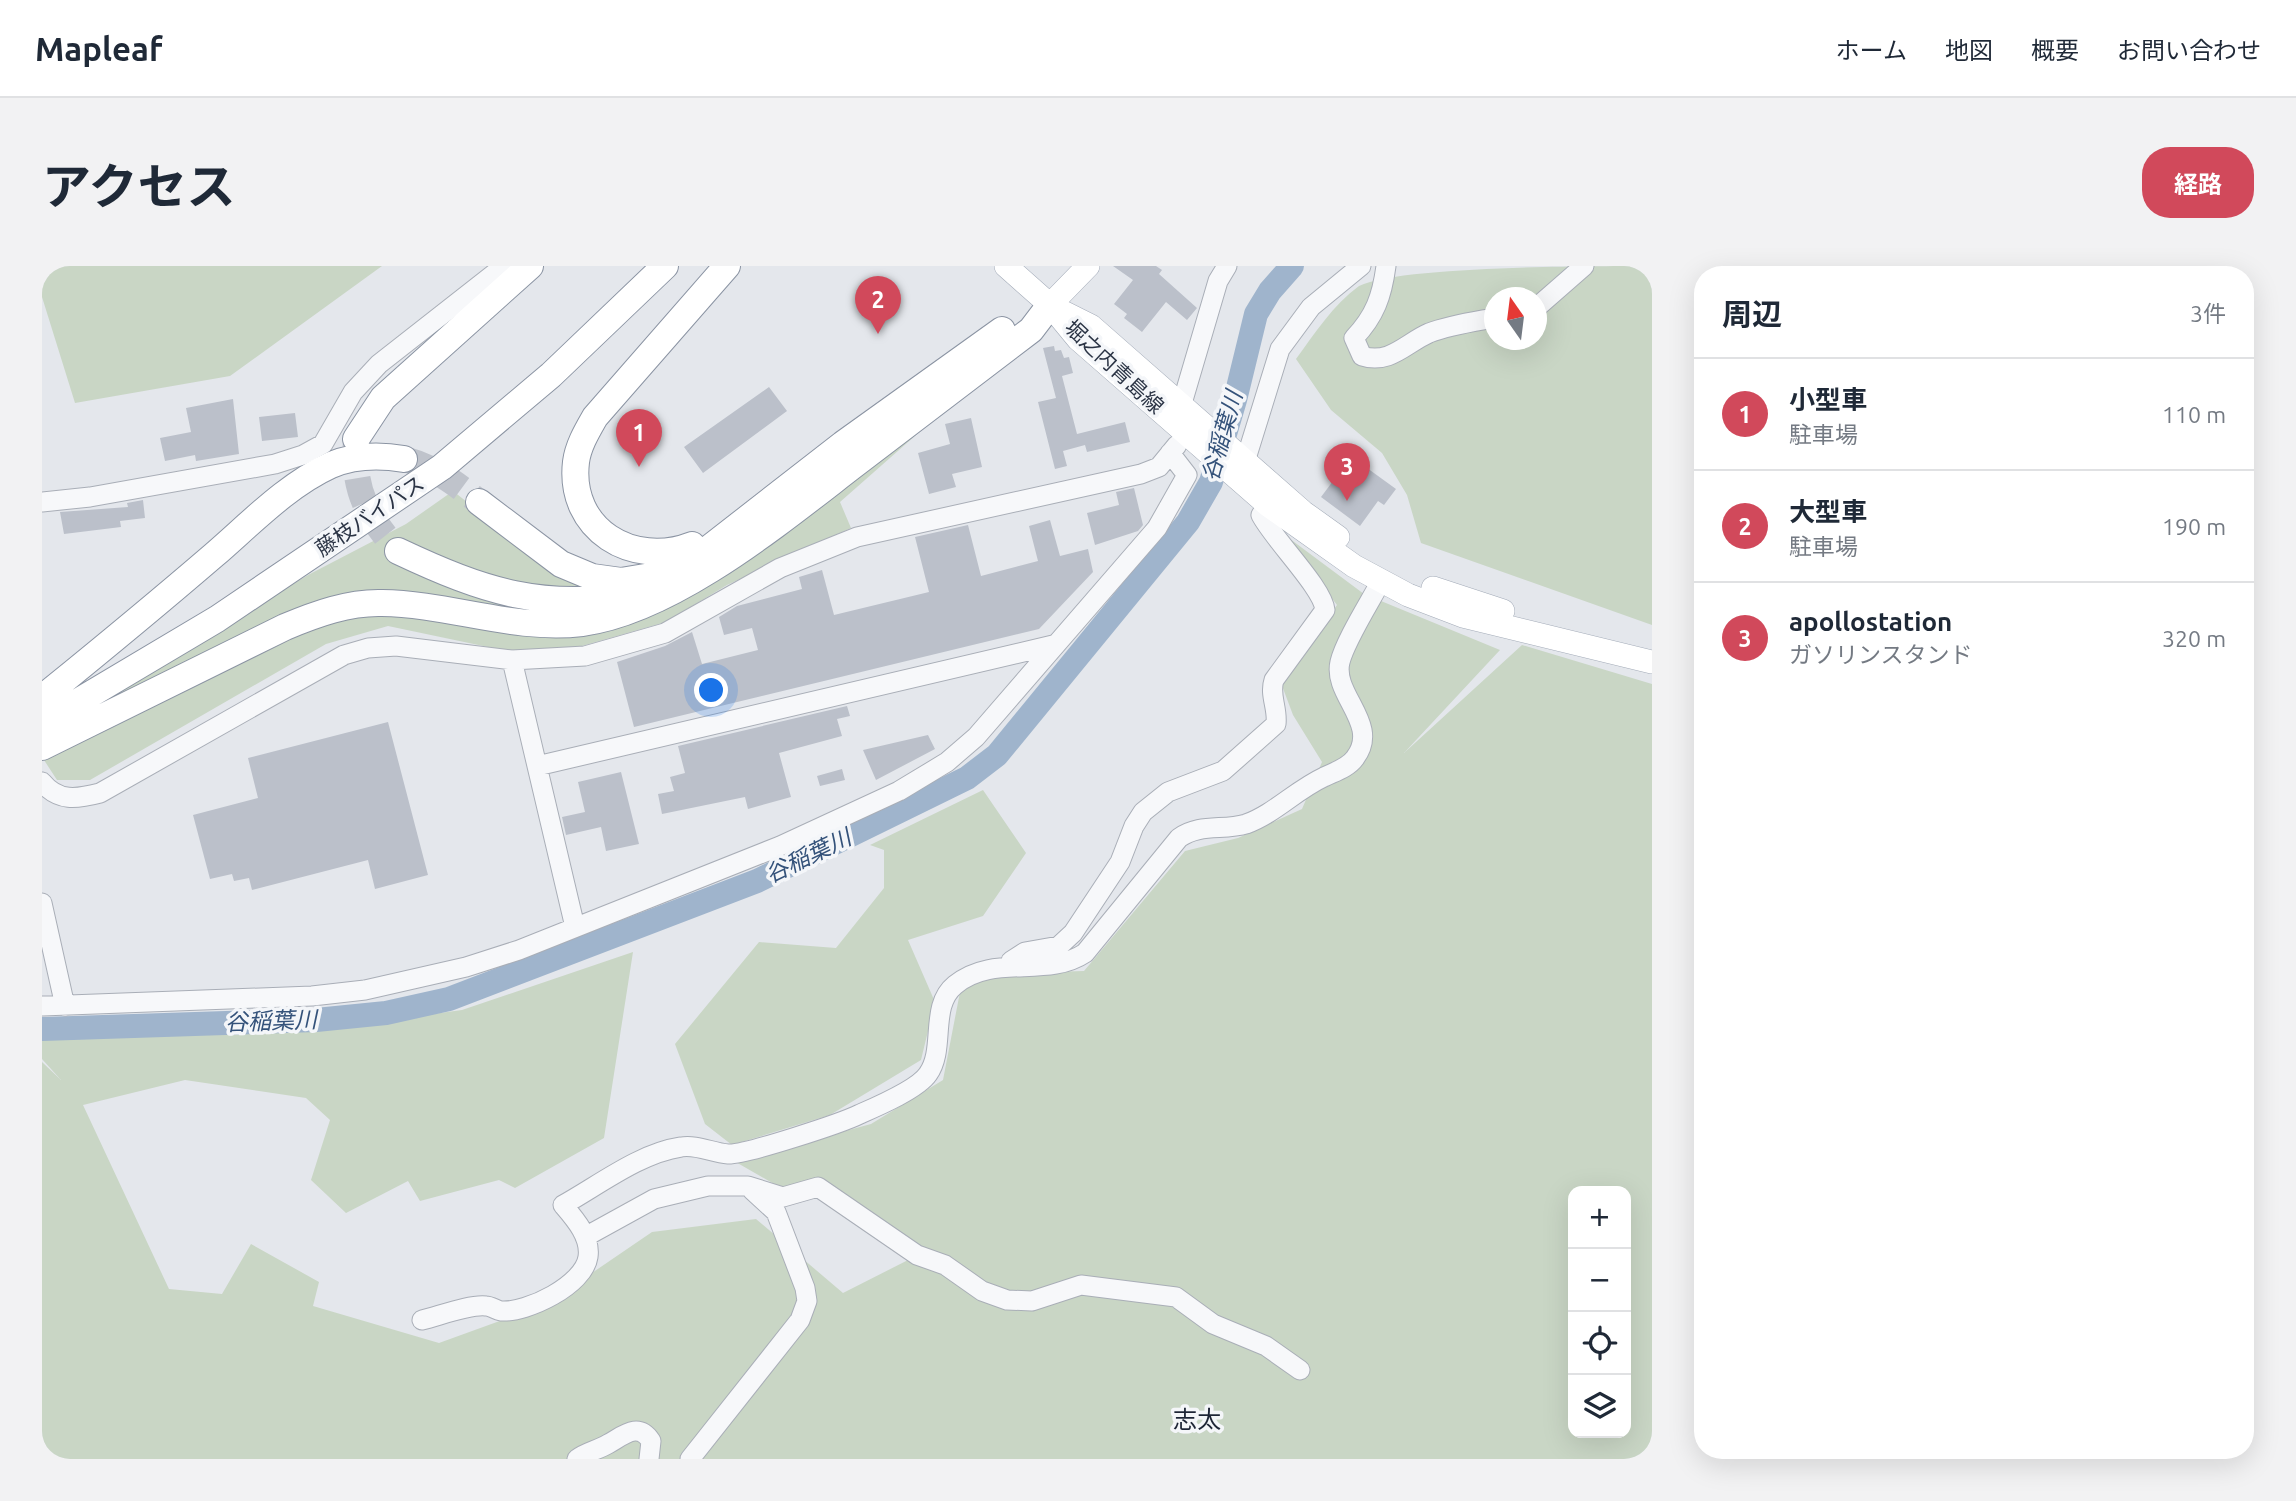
<!DOCTYPE html>
<html lang="ja">
<head>
<meta charset="utf-8">
<style>
  body { margin:0; font-family:Ubuntu,"Noto Sans JP",sans-serif; background:#f2f2f3; color:#1f2937 }
  .controls { position:absolute; right:21px; bottom:21px; display:grid; overflow:hidden; border-radius:14px; box-shadow:0 7px 28px #0002 }
  .controls button { width:63px; height:63px; display:grid; place-items:center; padding:0; border:0; border-bottom:2px solid #e0e1e3; background:#fff; color:#1f2937; font:35px sans-serif }
  .compass { position:absolute; left:1442px; top:21px; width:63px; height:63px; border-radius:50%; background:#fff; box-shadow:0 7px 28px #0002; rotate:346deg }
  .you { position:absolute; left:670px; top:425px; width:24px; height:24px; margin:-18px; border:5px solid #fff; border-radius:50%; background:#1a73e8; box-shadow:0 0 0 10px #1a73e833 }
  .badge { display:grid; place-items:center; width:46px; height:46px; border-radius:50%; background:#d1495b; color:#fff; font-size:23px; font-weight:700 }
  .pin { position:absolute; translate:-50% -58px; filter:drop-shadow(0 2px 4px #0008) }
  .pin::after { content:''; position:absolute; top:37px; width:24px; height:21px; background:inherit; clip-path:polygon(0 0,100% 0,50% 100%) }
  .list { margin:0; padding:0; list-style:none }
  h2 { display:flex; justify-content:space-between; align-items:center; height:91px; margin:0; padding:0 28px; font-size:30px }
  h2 small { font-size:23px; font-weight:400; color:#747a83 }
  .list li { display:grid; grid-template-columns:46px 1fr auto; gap:21px; align-items:center; box-sizing:border-box; height:112px; padding:0 28px; border-top:2px solid #e0e1e3 }
  .list b { display:block; font-size:26px; white-space:nowrap }
  .list p { margin:0; font-size:23px; white-space:nowrap; color:#747a83 }
  .list em { font-size:23px; font-style:normal; color:#747a83 }
  .icon { flex:none; width:38px; height:38px; fill:none; stroke:currentColor; stroke-width:2; stroke-linecap:round; stroke-linejoin:round }
  .map { position:relative; flex:none; width:1610px; height:1193px; overflow:hidden; border-radius:28px }
  header { display:flex; align-items:center; gap:42px; box-sizing:border-box; height:98px; padding:0 35px; background:#fff; border-bottom:2px solid #e0e1e3 }
  header strong { font-size:33px }
  nav { display:flex; gap:38px; margin-inline-start:auto; font-size:24px }
  .intro { display:flex; align-items:center; justify-content:space-between; box-sizing:border-box; height:168px; padding:0 42px }
  h1 { margin:0; font-size:49px }
  .button { padding:18px 32px; border-radius:28px; background:#d1495b; color:#fff; font-size:24px; font-weight:700 }
  main { display:flex; gap:42px; padding:0 42px }
  aside { flex:1; background:#fff; border-radius:28px; box-shadow:0 7px 28px #0002 }
  .map>svg:first-child { display:block }
  .green { fill:#c9d6c5; fill-rule:evenodd }
  .lines { fill:none; stroke-linecap:round; stroke-linejoin:round }
  .river { stroke:#9fb4cc; stroke-width:24 }
  .building { fill:#bbc0ca }
  .highway-tunnel { stroke:#bfc3cb; stroke-width:26; stroke-dasharray:26 13; stroke-linecap:butt }
  .minor-casing { stroke:#a9aeb7; stroke-width:21 }
  .major-casing { stroke:#a3abb8; stroke-width:24 }
  .highway-casing { stroke:#8b94a3; stroke-width:28 }
  .minor { stroke:#f7f8fa; stroke-width:19 }
  .major { stroke:#fff; stroke-width:23 }
  .highway { stroke:#fff; stroke-width:26 }
  .labels { text-anchor:middle; stroke-width:7; stroke-linejoin:round; paint-order:stroke }
  .street-label { font-size:21px; fill:#2b3445; stroke:#f4f6f9 }
  .water-label { font-size:23px; font-style:italic; fill:#34527a; stroke:#f4f6f9 }
  .quarter-label { font-size:24px; fill:#1d2536; stroke:#f4f6f9 }
</style>
</head>
<body>
<header>
<strong>Mapleaf</strong>
<nav><a>ホーム</a><a>地図</a><a>概要</a><a>お問い合わせ</a></nav>
</header>
<div class="intro"><h1>アクセス</h1><a class="button">経路</a></div>
<main>
<div class="map">
<svg width="1610" height="1193" viewBox="0 0 1610 1193">
  <rect width="100%" height="100%" fill="#e4e7ec"/>
  <!-- green -->
  <path class="green" d="M 0,0 L 340,0 L 188,110 L 33,137 L 0,31 Z
    M 1610,0 L 1610,359 L 1379,277 L 1365,229 L 1340,187 L 1289,144 L 1254,93 C 1273,67 1291,39 1317,20 C 1358,0 1551,0 1610,0 ZM 1452,32 L 1494,32 L 1494,74 L 1452,74 Z
    M 899,147 L 798,236 L 809,262 L 685,319 L 624,356 L 533,382 L 465,385 L 346,360 L 284,378 L 48,514 L 15,514 L 2,494 L 286,352 L 349,344 L 541,363 Z
    M 411,225 L 486,284 L 572,320 L 493,339 L 513,354 L 344,330 L 15,459 L 266,309 L 364,258 Z
    M 1240,267 L 1322,328 L 1458,384 L 1362,487 L 1480,379 L 1610,418 L 1610,1193 L 0,1193 L 0,796 L 19,814 L 0,793 L 0,773 L 281,763 L 420,744 L 591,686 L 562,872 L 473,922 L 457,914 L 378,935 L 366,915 L 304,947 L 269,914 L 288,854 L 264,832 L 143,814 L 41,839 L 127,1023 L 180,1028 L 209,978 L 277,1016 L 271,1040 L 397,1077 L 529,1029 L 547,1009 L 610,966 L 714,953 L 801,1027 L 874,990 L 827,947 L 828,944 L 746,926 L 692,895 L 829,858 L 901,814 L 918,726 L 944,708 L 1042,705 L 1143,585 L 1196,572 L 1260,543 L 1280,496 L 1251,449 L 1239,417 L 1295,339 ZM 1531,925 L 1584,925 L 1584,1167 L 1531,1167 Z
    M 941,524 L 984,587 L 941,650 L 866,674 L 893,736 L 879,794 L 788,849 L 690,879 L 663,858 L 633,778 L 717,676 L 794,682 L 842,622 L 842,584 L 828,579 Z"/>
  <g class="lines">
    <!-- river -->
    <path class="river" d="M 0,763 L 274,754 L 344,747 L 407,733 L 715,615 L 925,512 L 955,489 L 1146,256 L 1169,216 L 1193,134 L 1214,48 L 1228,25 L 1250,0"/>
  </g>
  <!-- building -->
  <path class="building" d="M 1071,0 L 1114,0 L 1120,4 L 1117,8 L 1155,42 L 1145,54 L 1124,36 L 1100,66 L 1082,52 L 1085,48 L 1072,38 L 1091,14 Z
    M 1012,80 L 1013,85 L 1019,84 L 1022,92 L 1027,91 L 1031,107 L 1020,110 L 1035,168 L 1083,156 L 1088,176 L 1045,186 L 1043,179 L 1021,185 L 1025,200 L 1013,203 L 996,136 L 1014,132 L 1001,82 Z
    M 727,121 L 745,145 L 661,207 L 642,181 Z
    M 191,133 L 197,188 L 154,195 L 153,189 L 123,195 L 118,172 L 149,166 L 144,142 Z
    M 253,147 L 256,171 L 220,175 L 217,151 Z
    M 929,152 L 940,201 L 910,208 L 914,221 L 887,228 L 876,187 L 908,178 L 903,158 Z
    M 1314,194 L 1354,223 L 1342,239 L 1336,235 L 1318,260 L 1279,231 L 1291,215 L 1296,218 Z
    M 1092,222 L 1101,259 L 1096,265 L 1053,279 L 1045,247 L 1077,239 L 1074,226 Z
    M 101,234 L 103,252 L 78,255 L 79,261 L 22,268 L 18,246 L 86,241 L 85,237 Z
    M 1008,254 L 1018,290 L 1046,283 L 1051,306 L 997,363 L 592,461 L 575,396 L 623,380 L 650,366 L 660,398 L 716,384 L 710,362 L 682,369 L 677,351 L 695,340 L 760,323 L 757,311 L 780,304 L 792,349 L 887,326 L 873,271 L 926,259 L 939,310 L 996,295 L 987,260 Z
    M 805,440 L 808,450 L 795,453 L 800,470 L 737,487 L 749,531 L 706,543 L 703,531 L 620,548 L 616,528 L 632,525 L 628,511 L 643,507 L 636,480 Z
    M 346,456 L 386,609 L 333,623 L 326,594 L 210,624 L 207,612 L 192,615 L 190,608 L 168,613 L 151,549 L 216,532 L 206,492 Z
    M 886,469 L 893,483 L 834,514 L 821,484 Z
    M 800,503 L 803,514 L 778,520 L 775,510 Z
    M 579,506 L 597,578 L 564,585 L 559,561 L 524,569 L 520,551 L 543,546 L 536,516 Z"/>
  <g class="lines">
    <!-- highway-tunnel -->
    <path class="highway-tunnel" d="M 314,173 C 311,224 323,247 356,285
      M 362,193 C 392,201 413,217 437,236"/>
    <!-- minor casing -->
    <g class="minor-casing">
      <path id="minor" d="M 1344,0 C 1340,30 1333,50 1312,72 L 1320,90 C 1348,99 1364,77 1387,67 C 1408,59 1430,56 1452,52
        M 1494,42 L 1542,0
        M 1136,151 L 1176,15 L 1185,0
        M 1203,196 L 1238,83 L 1269,41 L 1319,0
        M 0,236 L 48,231 L 233,198 L 261,189 L 281,178 L 311,126 L 337,98 L 462,0
        M 470,394 L 533,661
        M 495,500 L 1011,379
        M 0,516 C 16,536 35,533 58,527 L 302,389 L 326,382 L 354,380 L 470,394 L 543,390 L 623,367 L 738,302 L 815,271 L 1099,208 L 1117,201 L 1135,179
        M 0,637 L 23,740
        M 969,695 L 983,686 L 1017,680 L 1031,667 L 1078,596 L 1092,560 L 1101,546 L 1126,526 L 1181,505 L 1234,458 C 1236,442 1227,429 1232,414 L 1283,344 C 1281,322 1232,274 1219,249 L 1226,239
        M 0,740 L 270,730 L 323,724 L 424,701 L 477,684 L 738,580 L 857,525 L 905,496 L 934,471 L 1115,262 L 1145,209 L 1128,187
        M 543,971 L 612,933 L 666,920 L 706,920 L 741,931 L 776,921 L 875,989 L 903,999 L 940,1025 L 965,1034 L 990,1035 L 1039,1019 L 1134,1031 L 1171,1058 L 1224,1080 L 1258,1104
        M 380,1054 C 397,1050 428,1038 444,1040 C 449,1040 454,1044 459,1045 C 485,1047 542,1019 546,991 C 549,971 533,953 521,939 C 557,919 598,887 639,881 C 654,878 671,887 686,888 C 703,889 800,857 818,848 C 834,841 876,823 886,808 C 904,783 887,740 913,719 C 952,687 1004,713 1043,687 L 1137,572 C 1158,557 1181,565 1204,558 C 1232,548 1254,524 1282,511 C 1292,506 1306,502 1313,492 C 1339,458 1290,429 1298,396 C 1303,375 1328,336 1339,315
        M 535,1193 C 544,1186 556,1184 566,1178 C 581,1170 596,1155 609,1175 L 607,1193
        M 648,1193 L 758,1054 L 765,1035 L 763,1022 L 734,946 L 710,924"/>
    </g>
    <!-- major casing -->
    <g class="major-casing">
      <path id="major" d="M 964,0 L 1008,39 L 1036,73 L 1226,239 L 1312,300 L 1366,329 L 1421,350 L 1610,396
        M 1008,39 L 1046,0
        M 1017,44 L 1049,60 L 1261,246 L 1296,271
        M 1391,322 L 1461,345"/>
    </g>
    <!-- highway casing -->
    <g class="highway-casing">
      <path id="highway" d="M 314,173 L 341,132 L 488,0
        M 437,236 L 519,298 L 550,311 L 579,315 L 609,310 L 661,287 L 801,178 L 960,64
        M 650,279 C 591,302 526,264 534,196 C 536,180 545,165 553,151 L 685,0
        M 356,285 C 443,326 501,345 598,328
        M 0,432 C 58,385 115,338 172,289 C 208,258 245,219 289,199 C 313,189 338,189 362,193
        M 0,457 L 175,353 L 400,201 L 509,109 L 623,0
        M 0,481 L 243,361 C 274,348 307,336 340,337 C 408,338 472,365 540,357 C 631,345 739,255 812,199 C 871,154 930,109 989,64 L 1008,39"/>
    </g>
    <!-- minor -->
    <use href="#minor" class="minor"/>
    <!-- major -->
    <use href="#major" class="major"/>
    <!-- highway -->
    <use href="#highway" class="highway"/>
  </g>
  <g class="labels">
    <!-- street labels -->
    <g class="street-label">
      <text transform="translate(1072 101) rotate(43)" y="7">堀之内青島線</text>
      <text transform="translate(328 250) rotate(-34)" y="7">藤枝バイパス</text>
    </g>
    <!-- water labels -->
    <g class="water-label">
      <text transform="translate(1180 170) rotate(-74)" y="8">谷稲葉川</text>
      <text transform="translate(766 590) rotate(-26)" y="8">谷稲葉川</text>
      <text transform="translate(229 755) rotate(-2)" y="8">谷稲葉川</text>
    </g>
    <!-- quarter labels -->
    <g class="quarter-label">
      <text x="1155" y="1162">志太</text>
    </g>
  </g>
</svg>
<div class="controls">
<button>+</button>
<button>−</button>
<button><svg class="icon" aria-label="locate" viewBox="0 0 24 24"><circle cx="12" cy="12" r="6"/><path d="M12 2v4M12 18v4M2 12h4M18 12h4"/></svg></button>
<button><svg class="icon" aria-label="layers" viewBox="0 0 24 24"><path d="M12 4l9 5-9 5-9-5zM3 14l9 5 9-5"/></svg></button>
</div>
<svg class="compass" viewBox="-18 -18 36 36"><path d="M0-13l5 13h-10z" fill="#e53935"/><path d="M0 13l5-13h-10z" fill="#747a83"/></svg>
<div class="you"></div>
<div class="pin badge" style="left:597px;top:201px">1</div>
<div class="pin badge" style="left:836px;top:68px">2</div>
<div class="pin badge" style="left:1305px;top:235px">3</div>
</div>
<aside>
<h2>周辺<small>3件</small></h2>
<ul class="list">
<li><span class="badge">1</span><div><b>小型車</b><p>駐車場</p></div><em>110 m</em></li>
<li><span class="badge">2</span><div><b>大型車</b><p>駐車場</p></div><em>190 m</em></li>
<li><span class="badge">3</span><div><b>apollostation</b><p>ガソリンスタンド</p></div><em>320 m</em></li>
</ul>
</aside>
</main>
</body>
</html>
